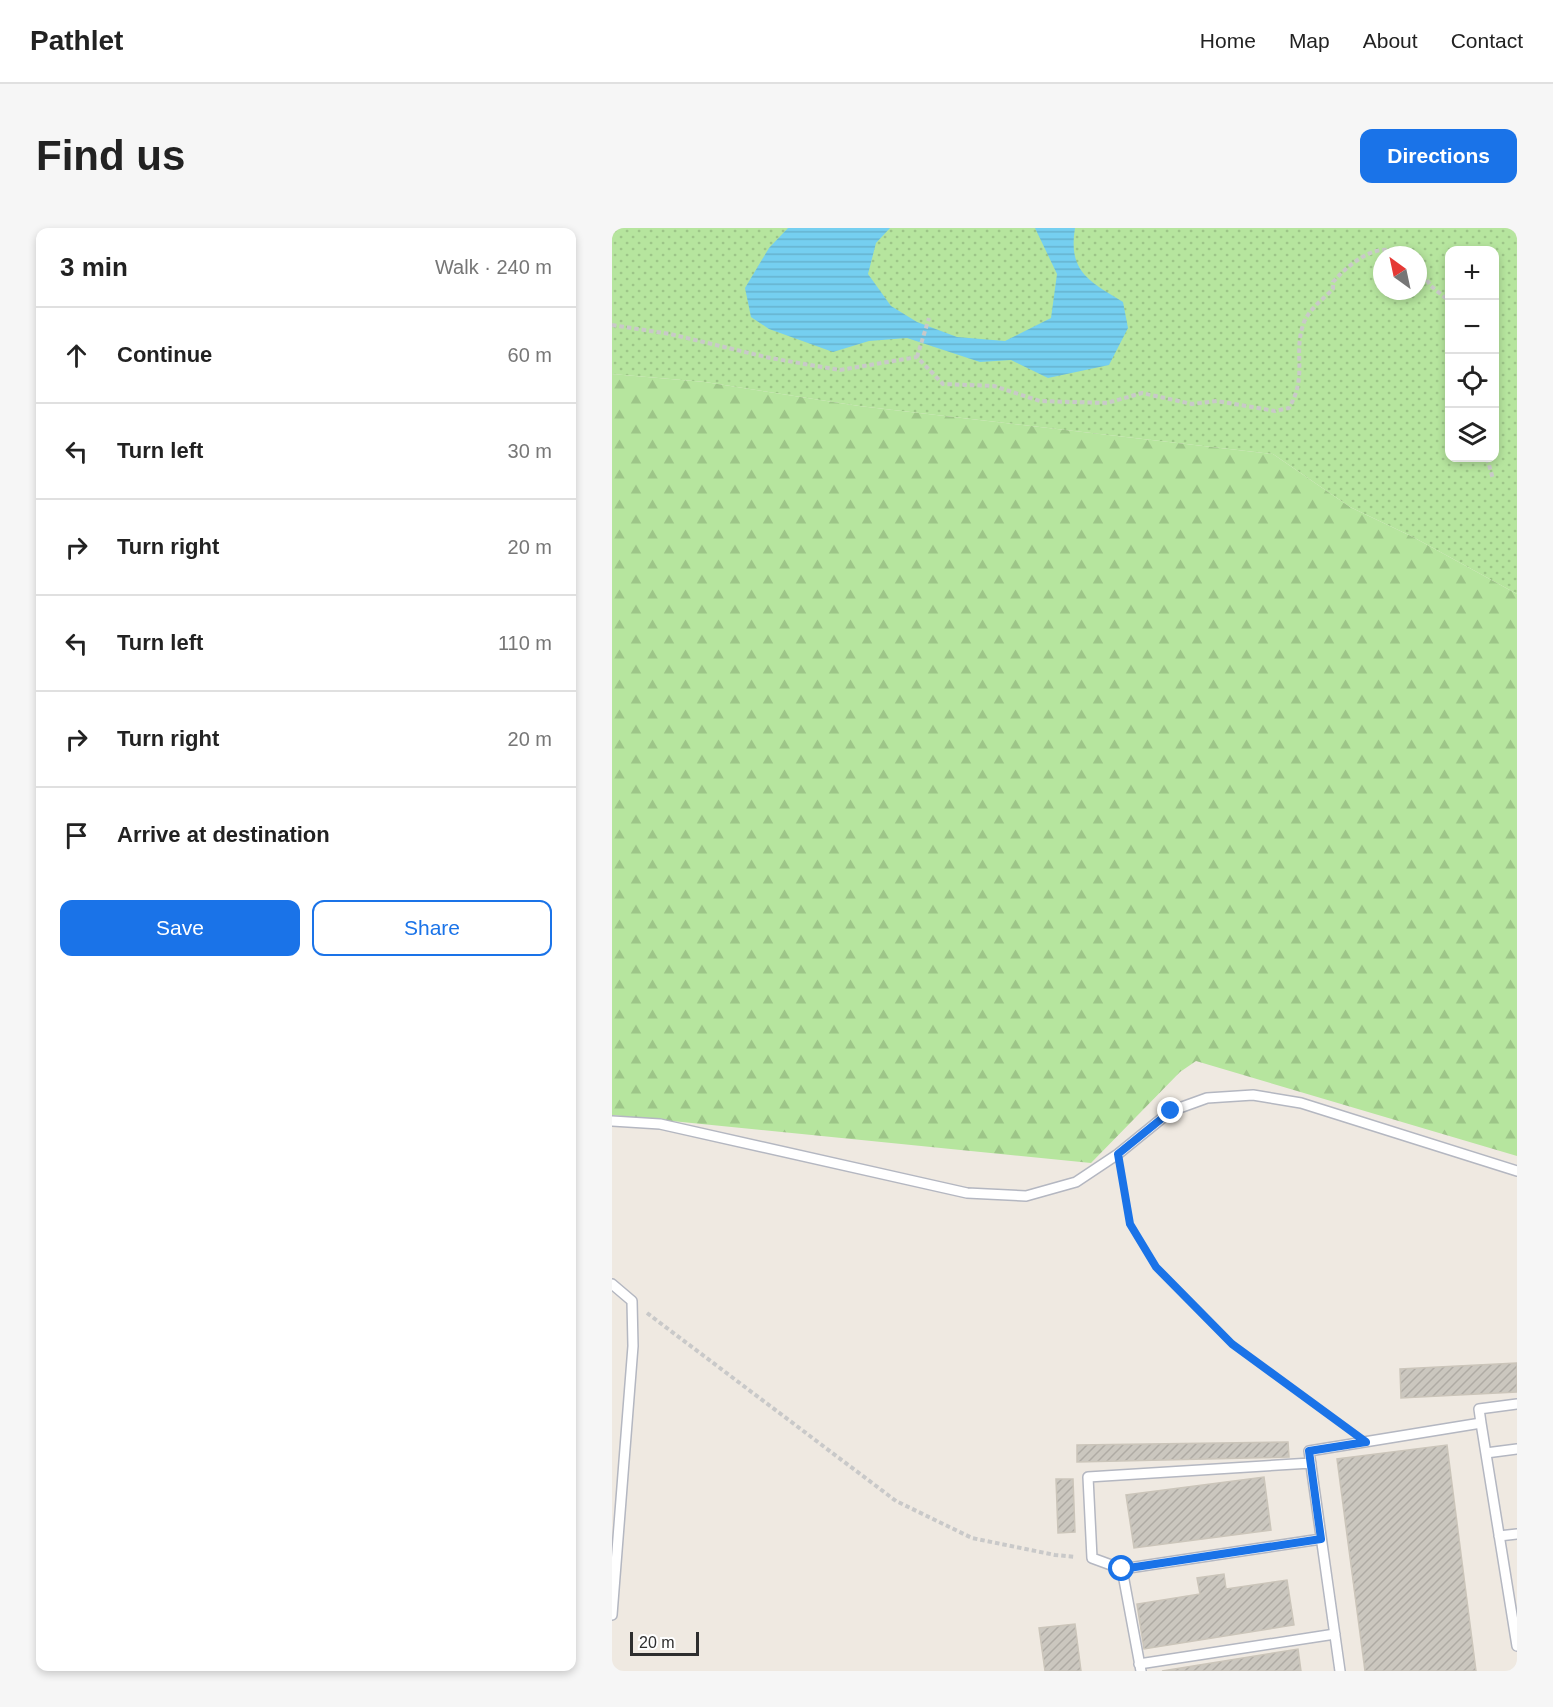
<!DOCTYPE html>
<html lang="en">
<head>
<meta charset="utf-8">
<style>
  body { margin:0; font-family:Helvetica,sans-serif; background:#f6f6f6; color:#222 }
  .controls { position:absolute; right:18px; top:18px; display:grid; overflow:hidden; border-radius:12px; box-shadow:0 3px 9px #0003 }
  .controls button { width:54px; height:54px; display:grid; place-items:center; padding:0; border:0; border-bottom:2px solid #e0e0e0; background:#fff; color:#222; font:30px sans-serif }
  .compass { position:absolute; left:761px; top:18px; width:54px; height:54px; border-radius:50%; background:#fff; box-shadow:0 3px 9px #0003; rotate:327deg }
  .scale { position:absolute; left:18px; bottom:15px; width:69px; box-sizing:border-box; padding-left:6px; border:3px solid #2e2e2e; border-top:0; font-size:16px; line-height:21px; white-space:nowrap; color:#2e2e2e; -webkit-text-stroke:4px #fff; paint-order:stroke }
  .stop { position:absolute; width:18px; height:18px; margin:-14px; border:4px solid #1a73e8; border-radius:50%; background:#fff }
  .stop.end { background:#1a73e8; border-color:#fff; box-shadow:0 2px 6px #0008 }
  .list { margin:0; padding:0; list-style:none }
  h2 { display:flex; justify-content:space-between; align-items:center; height:78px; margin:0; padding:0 24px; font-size:26px }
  h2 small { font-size:20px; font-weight:400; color:#767676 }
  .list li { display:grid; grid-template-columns:39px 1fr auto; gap:18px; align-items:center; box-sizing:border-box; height:96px; padding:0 24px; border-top:2px solid #e0e0e0 }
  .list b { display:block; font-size:22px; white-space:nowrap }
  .list em { font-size:20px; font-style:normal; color:#767676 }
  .actions { display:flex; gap:12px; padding:18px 24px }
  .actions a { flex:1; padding:14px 0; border:2px solid #1a73e8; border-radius:12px; text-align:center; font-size:21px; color:#1a73e8 }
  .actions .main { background:#1a73e8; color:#fff }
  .icon { flex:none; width:33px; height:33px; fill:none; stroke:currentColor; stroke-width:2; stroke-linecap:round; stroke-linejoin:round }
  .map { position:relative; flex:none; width:905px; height:1443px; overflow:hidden; border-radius:12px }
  header { display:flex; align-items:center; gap:36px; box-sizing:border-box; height:84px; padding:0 30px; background:#fff; border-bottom:2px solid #e0e0e0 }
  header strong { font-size:28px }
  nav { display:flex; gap:33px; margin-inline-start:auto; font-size:21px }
  .intro { display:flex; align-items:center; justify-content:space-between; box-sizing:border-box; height:144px; padding:0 36px }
  h1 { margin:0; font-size:42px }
  .button { padding:15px 27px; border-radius:12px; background:#1a73e8; color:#fff; font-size:21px; font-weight:700 }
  main { display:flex; gap:36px; padding:0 36px }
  aside { flex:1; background:#fff; border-radius:12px; box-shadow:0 3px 9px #0003 }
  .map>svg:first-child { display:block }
  .grass { fill:url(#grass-dots); fill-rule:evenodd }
  .forest { fill:url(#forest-firs) }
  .water { fill:url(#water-rules) }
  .building { fill:url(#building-hatch); stroke:#cbc5ba; stroke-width:1.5 }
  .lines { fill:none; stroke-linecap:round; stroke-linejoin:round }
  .lane-casing { stroke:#b4b7c1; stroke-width:12 }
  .path { stroke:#c9c9c9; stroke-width:4; stroke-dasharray:4.5 3; stroke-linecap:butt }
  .lane { stroke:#fff; stroke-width:9 }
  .route { stroke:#1a73e8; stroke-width:8 }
</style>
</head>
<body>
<header>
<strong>Pathlet</strong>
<nav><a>Home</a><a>Map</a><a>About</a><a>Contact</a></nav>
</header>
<div class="intro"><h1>Find us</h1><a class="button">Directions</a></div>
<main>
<aside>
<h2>3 min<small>Walk · 240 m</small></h2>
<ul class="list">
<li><svg class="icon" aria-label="ahead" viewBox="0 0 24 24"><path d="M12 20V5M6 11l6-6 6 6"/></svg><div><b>Continue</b></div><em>60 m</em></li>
<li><svg class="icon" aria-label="left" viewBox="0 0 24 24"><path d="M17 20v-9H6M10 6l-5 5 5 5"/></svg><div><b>Turn left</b></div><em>30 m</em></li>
<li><svg class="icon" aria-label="right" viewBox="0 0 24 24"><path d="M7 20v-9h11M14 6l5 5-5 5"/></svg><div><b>Turn right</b></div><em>20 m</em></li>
<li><svg class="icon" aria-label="left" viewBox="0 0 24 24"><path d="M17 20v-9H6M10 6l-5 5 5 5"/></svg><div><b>Turn left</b></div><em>110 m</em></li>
<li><svg class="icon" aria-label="right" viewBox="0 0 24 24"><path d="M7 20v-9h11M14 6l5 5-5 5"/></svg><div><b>Turn right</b></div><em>20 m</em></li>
<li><svg class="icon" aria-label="arrive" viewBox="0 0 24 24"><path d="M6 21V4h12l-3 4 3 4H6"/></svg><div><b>Arrive at destination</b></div></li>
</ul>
<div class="actions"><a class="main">Save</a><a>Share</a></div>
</aside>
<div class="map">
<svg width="905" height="1443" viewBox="0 0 905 1443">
  <defs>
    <pattern id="grass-dots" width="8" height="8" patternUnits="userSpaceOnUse" patternTransform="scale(1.5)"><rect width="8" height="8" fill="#b6e59e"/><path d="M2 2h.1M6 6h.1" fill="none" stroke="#9dc588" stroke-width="1.8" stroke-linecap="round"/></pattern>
    <pattern id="forest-firs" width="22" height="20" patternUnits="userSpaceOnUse" patternTransform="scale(1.5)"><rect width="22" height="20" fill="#b6e59e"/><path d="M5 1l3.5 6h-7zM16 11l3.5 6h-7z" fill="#9dc588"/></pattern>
    <pattern id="water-rules" width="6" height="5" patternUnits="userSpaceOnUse" patternTransform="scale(1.5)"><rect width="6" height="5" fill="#75cff0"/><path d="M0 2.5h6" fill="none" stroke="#66b2ce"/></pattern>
    <pattern id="building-hatch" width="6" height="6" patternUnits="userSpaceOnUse" patternTransform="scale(1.5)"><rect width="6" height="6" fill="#cbc7bf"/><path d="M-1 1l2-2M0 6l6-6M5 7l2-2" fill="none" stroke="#afaba4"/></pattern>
  </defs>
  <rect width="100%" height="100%" fill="#efe9e1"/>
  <!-- grass -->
  <path class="grass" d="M 0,0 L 905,0 L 905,366 L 801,309 L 738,279 L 661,226 L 247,178 L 93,154 L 0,146 ZM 837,22 L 882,22 L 882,230 L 837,230 ZM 770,27 L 806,27 L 806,63 L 770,63 Z"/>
  <!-- forest -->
  <path class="forest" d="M 0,146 L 93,154 L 247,178 L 661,226 L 738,279 L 801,309 L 905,366 L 905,928 L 584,833 L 568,844 L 479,935 L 0,887 Z"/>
  <!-- water -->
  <path class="water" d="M 176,0 L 278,0 L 264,15 L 256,46 L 279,78 L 305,94 L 345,109 L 393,113 L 439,90 L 445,46 L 423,0 L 463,0 C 456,44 477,53 511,74 L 516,100 L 497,137 L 436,150 L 399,132 L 368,134 L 295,110 L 257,113 L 221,124 L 157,101 L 139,89 L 133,60 L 157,20 Z"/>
  <!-- building -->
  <path class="building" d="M 905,1135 L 905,1164 L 789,1170 L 788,1141 Z
    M 676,1214 L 677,1229 L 465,1234 L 465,1217 Z
    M 835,1217 L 864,1443 L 753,1443 L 725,1231 Z
    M 652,1249 L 659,1302 L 522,1320 L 514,1267 Z
    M 444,1251 L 461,1251 L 463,1304 L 446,1305 Z
    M 612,1346 L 614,1361 L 675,1352 L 682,1397 L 532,1421 L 525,1376 L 588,1366 L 585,1350 Z
    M 463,1396 L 469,1443 L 433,1443 L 427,1400 Z
    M 686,1421 L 689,1443 L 550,1443 Z"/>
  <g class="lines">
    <!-- lane casing -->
    <g class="lane-casing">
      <path id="lane" d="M 0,893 L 48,896 L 355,965 L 414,968 L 464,954 L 506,926 L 559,883 L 595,870 L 641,867 L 689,875 L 905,943
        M 0,1056 L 20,1073 L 21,1118 L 0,1387
        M 869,1195 L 867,1181 L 905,1176
        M 874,1225 L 905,1221
        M 699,1235 L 476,1249 L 480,1330 L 510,1341 L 709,1311
        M 887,1308 L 905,1306
        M 510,1341 L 529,1443
        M 527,1436 L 723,1406
        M 728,1443 L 697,1223 L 869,1195 L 905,1418"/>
    </g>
    <!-- path -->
    <path class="path" d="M 806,40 L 819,58 L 837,73
      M 0,97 L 58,106 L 158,130 L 228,142 L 305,129 L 331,156 L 382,158 L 428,173 L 495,175 L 530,165 L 580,176 L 605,173 L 663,183 L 677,180 C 696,147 681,128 691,97 C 695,83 711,71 721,61 L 721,54 C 739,34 767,11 794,27
      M 305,129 L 317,90
      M 875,230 L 881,251
      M 509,941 L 518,996 L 544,1039 L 620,1116 L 737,1201
      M 35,1085 L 284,1273 L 360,1310 L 443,1327 L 464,1329"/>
    <!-- lane -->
    <use href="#lane" class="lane"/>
  </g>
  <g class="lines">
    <!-- route -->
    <path class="route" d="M 510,1341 L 709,1311 L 697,1223 L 754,1214 L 620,1116 L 544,1039 L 518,996 L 506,926 L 559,883"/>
  </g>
</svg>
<div class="controls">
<button>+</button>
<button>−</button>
<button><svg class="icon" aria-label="locate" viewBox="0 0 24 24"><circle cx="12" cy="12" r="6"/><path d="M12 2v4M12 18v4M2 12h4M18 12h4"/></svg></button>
<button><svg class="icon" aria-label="layers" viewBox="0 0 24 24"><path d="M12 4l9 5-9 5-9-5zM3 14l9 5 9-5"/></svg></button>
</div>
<svg class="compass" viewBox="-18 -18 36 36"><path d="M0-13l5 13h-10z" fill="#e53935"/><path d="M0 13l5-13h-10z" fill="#767676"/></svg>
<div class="scale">20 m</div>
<div class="stop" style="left:510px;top:1341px"></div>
<div class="stop end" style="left:559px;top:883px"></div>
</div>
</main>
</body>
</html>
